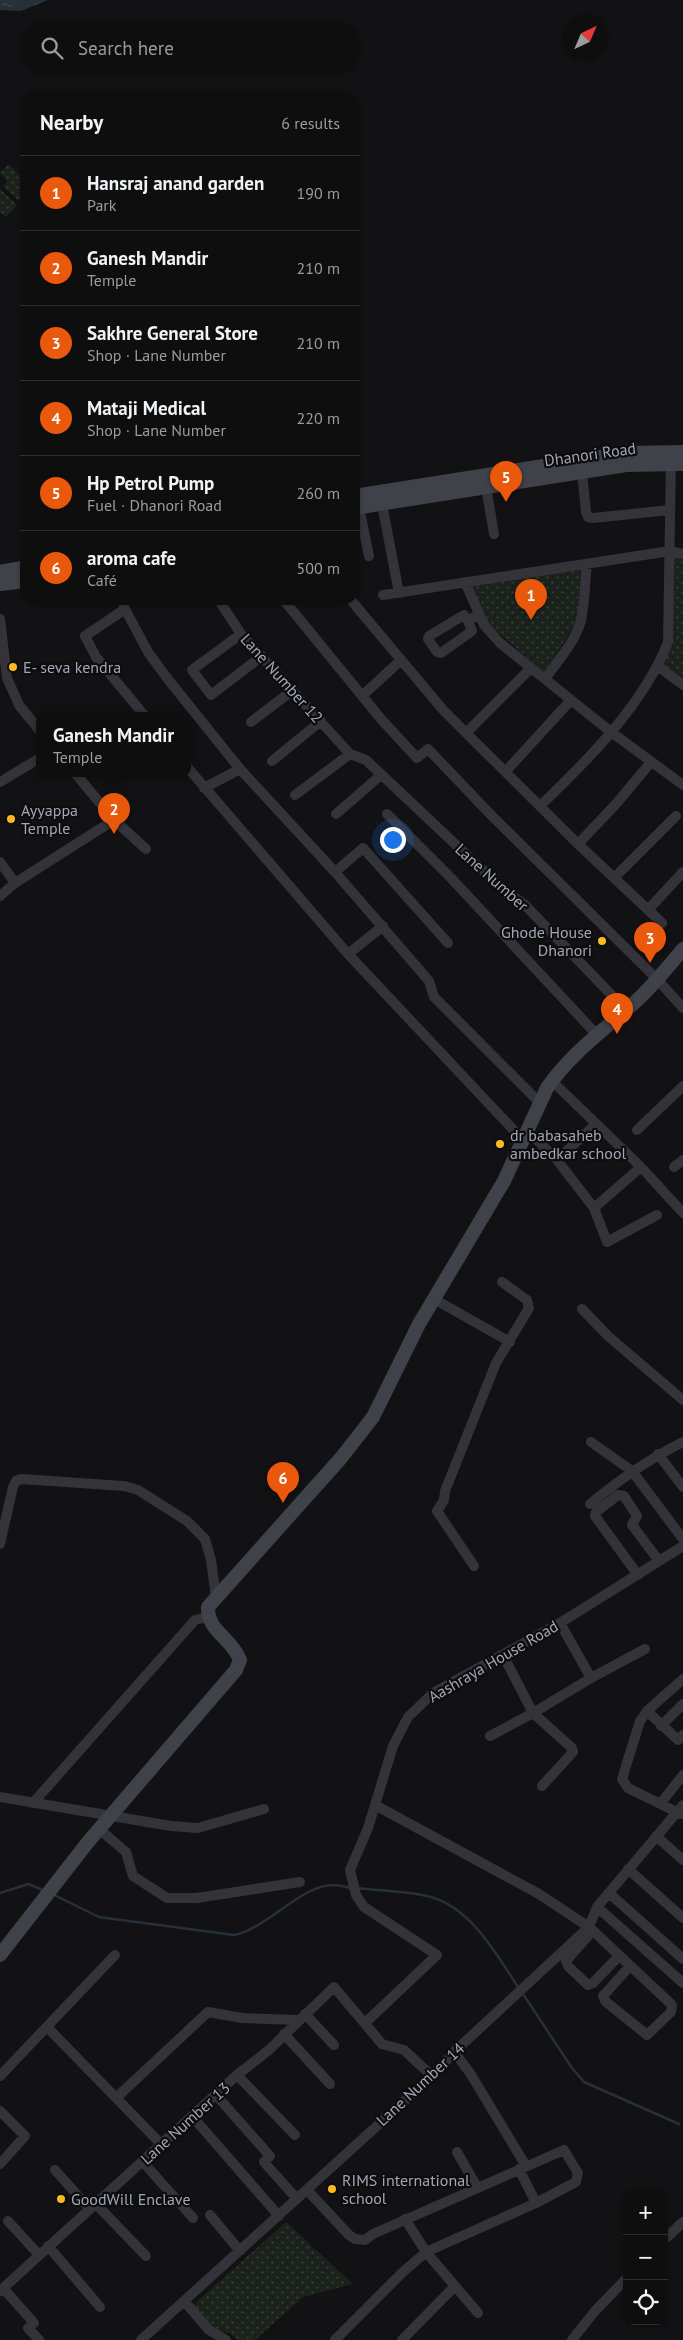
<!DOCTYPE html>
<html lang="en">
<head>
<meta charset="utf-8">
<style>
  body { margin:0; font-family:"PT Sans",sans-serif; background:#171718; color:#f1f3f6 }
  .controls { position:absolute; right:15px; bottom:15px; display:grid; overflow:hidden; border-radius:10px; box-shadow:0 1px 4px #0004 }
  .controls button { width:45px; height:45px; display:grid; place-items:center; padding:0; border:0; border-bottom:1px solid #2e2e2f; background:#0e0e0f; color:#f1f3f6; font:25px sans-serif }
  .compass { position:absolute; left:563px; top:15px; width:45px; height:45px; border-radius:50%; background:#0e0e0f; box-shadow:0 1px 4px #0004; rotate:44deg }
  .you { position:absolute; left:392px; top:839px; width:18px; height:18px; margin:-12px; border:4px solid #fff; border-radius:50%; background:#1a73e8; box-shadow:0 0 0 8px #1a73e833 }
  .badge { display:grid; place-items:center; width:32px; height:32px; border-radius:50%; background:#ea580c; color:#fff; font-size:16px; font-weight:700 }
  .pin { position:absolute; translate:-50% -41px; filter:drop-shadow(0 1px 2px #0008) }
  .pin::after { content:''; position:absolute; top:26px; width:18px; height:15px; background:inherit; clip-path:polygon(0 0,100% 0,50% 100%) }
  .popup { position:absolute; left:36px; top:712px; width:155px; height:65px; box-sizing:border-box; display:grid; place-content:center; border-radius:10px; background:#0e0e0f; filter:drop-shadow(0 1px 4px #0005); font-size:16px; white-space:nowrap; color:#9b9c9e }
  .popup b { font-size:19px; color:#f1f3f6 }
  .popup::after { content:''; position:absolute; left:50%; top:100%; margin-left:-10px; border:10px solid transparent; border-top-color:#0e0e0f }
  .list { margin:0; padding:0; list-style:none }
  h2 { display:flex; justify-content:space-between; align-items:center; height:65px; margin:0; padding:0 20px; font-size:21px }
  h2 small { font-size:16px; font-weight:400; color:#9b9c9e }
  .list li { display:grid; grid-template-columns:32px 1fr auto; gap:15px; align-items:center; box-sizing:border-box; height:75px; padding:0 20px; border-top:1px solid #2e2e2f }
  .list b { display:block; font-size:19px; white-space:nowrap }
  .list p { margin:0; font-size:16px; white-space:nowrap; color:#9b9c9e }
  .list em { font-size:16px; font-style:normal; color:#9b9c9e }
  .icon { flex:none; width:28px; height:28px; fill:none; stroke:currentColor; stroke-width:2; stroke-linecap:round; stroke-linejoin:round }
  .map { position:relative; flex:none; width:683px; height:2340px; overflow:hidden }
  .search { position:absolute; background:#0e0e0f; box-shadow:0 1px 4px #0004; left:20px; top:20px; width:340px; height:55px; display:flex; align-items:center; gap:12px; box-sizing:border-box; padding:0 18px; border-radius:28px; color:#9b9c9e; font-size:19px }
  .panel { position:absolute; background:#0e0e0f; box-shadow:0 1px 4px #0004; left:20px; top:90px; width:340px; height:515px; border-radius:20px }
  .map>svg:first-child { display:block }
  .green { fill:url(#green-dots) }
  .water { fill:url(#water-ripples) }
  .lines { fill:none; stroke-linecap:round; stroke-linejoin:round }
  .stream { stroke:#273039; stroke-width:2.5 }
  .street { stroke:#333339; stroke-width:10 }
  .secondary { stroke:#404249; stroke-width:14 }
  .poi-dot { fill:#ffba1f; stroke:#0d0d0f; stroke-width:2 }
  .labels { text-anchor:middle; stroke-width:4.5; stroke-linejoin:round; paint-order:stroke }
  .street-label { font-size:16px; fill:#a2a7b6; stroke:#0d0d0f }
  .poi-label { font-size:16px; fill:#a2a7b6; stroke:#0d0d0f; text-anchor:start }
</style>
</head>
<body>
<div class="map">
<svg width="683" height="2340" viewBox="0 0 683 2340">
  <defs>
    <pattern id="green-dots" width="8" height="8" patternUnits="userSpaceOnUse" patternTransform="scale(1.25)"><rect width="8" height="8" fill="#1a221b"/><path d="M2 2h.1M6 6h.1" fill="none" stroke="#383f3a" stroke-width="1.8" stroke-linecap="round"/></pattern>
    <pattern id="water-ripples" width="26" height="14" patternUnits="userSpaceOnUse" patternTransform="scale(1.25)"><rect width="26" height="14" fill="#273039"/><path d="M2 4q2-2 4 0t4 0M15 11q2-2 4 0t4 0" fill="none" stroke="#434b53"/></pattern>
  </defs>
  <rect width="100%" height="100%" fill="#121214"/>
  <!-- green -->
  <path class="green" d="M 8,164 L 26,181 L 26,194 L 19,201 L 3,186 L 7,181 L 0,173 Z
    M 0,189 L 17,205 L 6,217 L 0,212 Z
    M 676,557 L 683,559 L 683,680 L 664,666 L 672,620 L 673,559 Z
    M 582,568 L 577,621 L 545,673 L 487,623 L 470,585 Z
    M 286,2222 L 353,2284 L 303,2297 L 255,2340 L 238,2340 L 229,2333 L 213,2329 L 192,2306 Z"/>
  <!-- water -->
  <path class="water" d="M 0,0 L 48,0 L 21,11 L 0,10 Z"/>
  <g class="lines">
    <!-- stream -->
    <path class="stream" d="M 357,1888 C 381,1891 407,1891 431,1897 C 471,1908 497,1955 518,1987
      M 0,1893 L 28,1884 L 45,1891
      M 52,1894 L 99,1917 L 234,1935 C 268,1928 300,1886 332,1885 C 339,1885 346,1887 352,1888
      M 523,1994 L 572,2068 L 584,2082 L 679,2124"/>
    <!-- street -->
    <path class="street" d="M 582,472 L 586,512 L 588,517 L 593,518 L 670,510
      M 486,487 L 494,534
      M 382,504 L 399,593
      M 359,507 L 369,556
      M 465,582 L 484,625 L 500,643 L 611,732 L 683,785
      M 383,595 L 670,551 L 683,554
      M 122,599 L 125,609 L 85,636 L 96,657 L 144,715
      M 218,599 L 241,634 L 350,754 L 366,760 L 506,892 L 524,904 L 626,1010
      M 283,599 L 381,719 L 417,758 L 428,749 L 492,816 L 657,979 L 683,1008
      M 350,599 L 444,711 L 578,844 L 662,923
      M 125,609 L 148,652 L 167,678 L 240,769 L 335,872 L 429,981 L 434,997 L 541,1104
      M 0,619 L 7,678 L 19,705 L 40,731
      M 468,621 L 472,631 L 441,653 L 437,652 L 428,639 L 429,636 L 464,615 L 468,621 L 479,614
      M 241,634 L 192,670 L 211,695 L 262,656
      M 659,667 L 683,685
      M 545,679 C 558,660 579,638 582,615 C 585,598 585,580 587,564
      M 362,696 L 401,660
      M 251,722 L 293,690
      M 466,733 L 531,668
      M 272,761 L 321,721
      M 188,768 L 348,954 L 523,1140
      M 506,771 L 571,700
      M 75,773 L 114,820 L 146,849
      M 0,782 L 40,758
      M 204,788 L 240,769
      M 295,795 L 350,754
      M 540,806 C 588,760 644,704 668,642 L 671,458
      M 336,814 L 381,775
      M 387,814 L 451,878 L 597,1035
      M 578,844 L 616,804 L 651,762
      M 0,862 L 15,883
      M 335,872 L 363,848 L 448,943
      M 614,878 L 676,816
      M 0,896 L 15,883 L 114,820
      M 648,910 L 683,872
      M 348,954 L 383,926
      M 552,1081 L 641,1167 L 683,1213
      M 527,1130 L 557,1160 L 594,1208 L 607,1242 L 657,1215
      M 637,1130 L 683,1086
      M 557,1160 L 596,1124
      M 674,1167 L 683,1160
      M 594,1208 L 641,1167
      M 434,1299 L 510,1342
      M 582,1309 L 608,1336 L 683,1400
      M 591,1442 L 632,1471 L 683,1539
      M 658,1454 L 683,1487
      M 590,1504 C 619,1480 649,1459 683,1442
      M 0,1544 L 13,1487 L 16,1481 L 21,1479 L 124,1486 L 138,1490 L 187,1521 L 205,1539 L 211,1560 L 216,1597
      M 474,1566 L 437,1511 L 444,1500 L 445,1491 L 496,1363 L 529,1308 L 527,1300 L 502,1282
      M 638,1575 L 595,1516 L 596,1512 L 618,1495 L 624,1496 L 637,1516 L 632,1525 L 659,1561
      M 560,1623 L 591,1678 L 645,1649
      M 503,1655 L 533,1713 L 591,1678
      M 647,1711 L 678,1740 L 683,1735
      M 661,1726 L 683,1704
      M 490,1736 L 533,1713 L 572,1748 L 573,1752 L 542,1786
      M 0,1797 L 171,1826 L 198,1828 L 264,1809
      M 33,1803 L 195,1620 L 208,1617
      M 661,1803 L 683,1775
      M 375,1805 L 539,1894 L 589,1927 L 671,2004 L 672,2006 L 671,2012 L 647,2035 L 605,2001 L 603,1996 L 630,1966
      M 681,1814 L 628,1788 L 622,1779 L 640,1721 L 647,1711 L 683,1679
      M 99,1829 L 126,1852 L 133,1876 L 167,1898 L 197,1898 L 300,1882
      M 656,1836 L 683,1860
      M 628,1869 L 683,1918
      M 609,1893 L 683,1959
      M 597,1907 L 683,1983
      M 589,1935 L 566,1961 L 568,1966 L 588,1985 L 593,1983 L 619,1956
      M 305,2014 L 334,2045
      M 365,2023 L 437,1955 L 364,1907 L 356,1895 L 350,1870 L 368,1828 L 393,1746 L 408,1717 L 433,1693 L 560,1623 L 683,1546
      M 47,2027 L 161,2144
      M 284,2034 L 330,2084
      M 454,2052 L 470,2073 L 526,2166
      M 237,2075 L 295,2135
      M 0,2076 L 115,1955
      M 216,2095 L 270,2156 L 264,2162 L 297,2199
      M 117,2097 L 208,2012 L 242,2018 L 298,2020
      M 0,2111 L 25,2136 L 0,2164
      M 192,2116 L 279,2216
      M 457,2152 L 477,2187
      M 142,2161 L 193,2218
      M 519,2169 L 536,2203
      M 55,2170 L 89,2208
      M 307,2190 L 349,2235 L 355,2239 L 365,2240 L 373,2234 L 564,2150 L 578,2173 L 576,2182 L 536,2203 L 426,2252 L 403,2272 L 335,2340
      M 95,2203 L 146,2256
      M 210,2215 L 240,2251
      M 405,2219 L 426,2252 L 478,2313
      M 8,2221 L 39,2255
      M 664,2240 L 683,2222
      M 48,2246 L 100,2307
      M 3,2288 L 34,2323 L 28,2328 L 39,2340
      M 0,2291 L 237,2075 L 270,2049 L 334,1987 L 382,2044 L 404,2050 L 432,2076
      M 184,2301 L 209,2330 L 226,2340
      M 141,2340 L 432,2076 L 454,2052 L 589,1927 L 597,1907 L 683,1805
      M 402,2340 L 454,2287
      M 572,2340 L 595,2311 L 627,2278"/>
    <!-- secondary -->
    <path class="secondary" d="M 354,496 L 625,453 L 683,452
      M 354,508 L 626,465 L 683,464
      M 0,572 L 26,567
      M 0,584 L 26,581
      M 0,1955 L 88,1842 L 236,1670 L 240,1660 C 231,1637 207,1631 208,1607 L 341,1458 L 373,1417 L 419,1324 L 504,1181 L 547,1088 C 570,1054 604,1030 634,1003 C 652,987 668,967 683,949"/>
  </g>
  <!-- markers -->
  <g class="poi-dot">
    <circle cx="13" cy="667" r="5"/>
    <circle cx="11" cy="819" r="5"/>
    <circle cx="602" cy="941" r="5"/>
    <circle cx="500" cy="1144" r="5"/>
    <circle cx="332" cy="2189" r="5"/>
    <circle cx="61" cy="2199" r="5"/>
  </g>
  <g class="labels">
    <!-- street labels -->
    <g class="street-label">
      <text transform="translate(590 454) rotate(-8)" y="6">Dhanori Road</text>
      <text transform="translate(282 678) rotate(48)" y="6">Lane Number 12</text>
      <text transform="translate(492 877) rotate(42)" y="6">Lane Number</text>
      <text transform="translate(493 1661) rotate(-30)" y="6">Aashraya House Road</text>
      <text transform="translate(420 2084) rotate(-43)" y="6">Lane Number 14</text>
      <text transform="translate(185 2123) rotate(-42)" y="6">Lane Number 13</text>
    </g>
    <!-- poi labels -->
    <g class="poi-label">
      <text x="23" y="673">E- seva kendra</text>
      <text x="21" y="816">Ayyappa<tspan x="21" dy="18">Temple</tspan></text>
      <text x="592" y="938" text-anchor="end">Ghode House<tspan x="592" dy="18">Dhanori</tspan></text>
      <text x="510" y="1141">dr babasaheb<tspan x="510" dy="18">ambedkar school</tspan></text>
      <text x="342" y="2186">RIMS international<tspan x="342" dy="18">school</tspan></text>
      <text x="71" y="2205">GoodWill Enclave</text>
    </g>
  </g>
</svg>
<div class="controls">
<button>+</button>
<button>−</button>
<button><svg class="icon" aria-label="locate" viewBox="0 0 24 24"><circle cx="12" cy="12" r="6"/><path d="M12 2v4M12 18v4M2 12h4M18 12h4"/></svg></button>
</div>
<svg class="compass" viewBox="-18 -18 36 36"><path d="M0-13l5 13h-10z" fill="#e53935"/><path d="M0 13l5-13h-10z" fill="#9b9c9e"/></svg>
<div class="you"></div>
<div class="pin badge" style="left:531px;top:620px">1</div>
<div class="pin badge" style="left:114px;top:834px">2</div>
<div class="popup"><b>Ganesh Mandir</b>Temple</div>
<div class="pin badge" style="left:650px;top:963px">3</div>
<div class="pin badge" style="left:617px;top:1034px">4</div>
<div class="pin badge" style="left:506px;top:502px">5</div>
<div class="pin badge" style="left:283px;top:1503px">6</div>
<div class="search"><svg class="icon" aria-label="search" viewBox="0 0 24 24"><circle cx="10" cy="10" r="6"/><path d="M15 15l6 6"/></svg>Search here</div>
<section class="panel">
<h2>Nearby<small>6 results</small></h2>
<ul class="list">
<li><span class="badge">1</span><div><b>Hansraj anand garden</b><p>Park</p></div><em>190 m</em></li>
<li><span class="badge">2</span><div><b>Ganesh Mandir</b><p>Temple</p></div><em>210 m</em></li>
<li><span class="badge">3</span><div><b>Sakhre General Store</b><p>Shop · Lane Number</p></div><em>210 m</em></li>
<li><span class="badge">4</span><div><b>Mataji Medical</b><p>Shop · Lane Number</p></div><em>220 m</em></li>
<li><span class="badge">5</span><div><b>Hp Petrol Pump</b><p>Fuel · Dhanori Road</p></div><em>260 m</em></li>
<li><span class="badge">6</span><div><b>aroma cafe</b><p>Café</p></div><em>500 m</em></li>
</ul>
</section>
</div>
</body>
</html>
